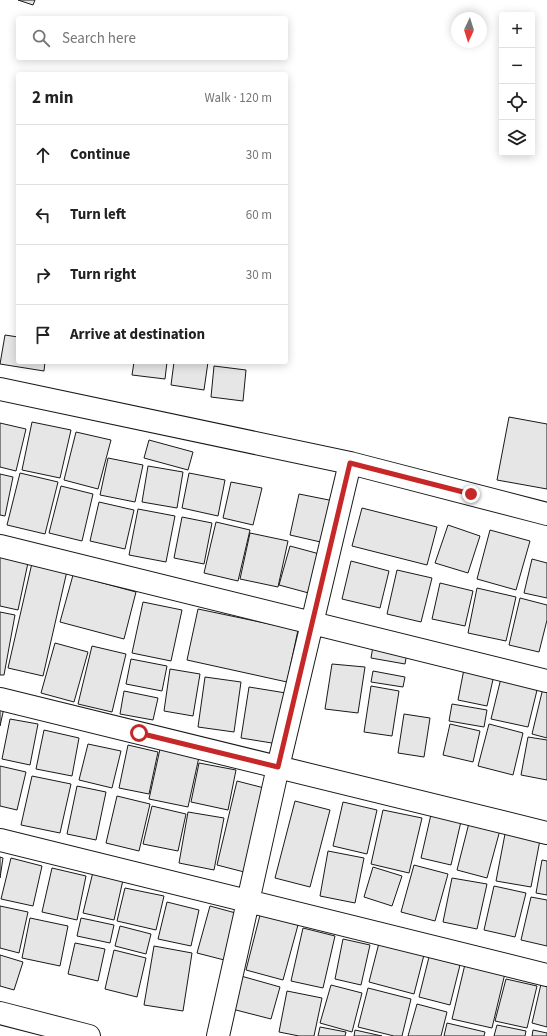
<!DOCTYPE html>
<html lang="en">
<head>
<meta charset="utf-8">
<style>
  body { margin:0; font-family:"Source Sans 3",sans-serif; background:#f2f2f2; color:#222 }
  .controls { position:absolute; right:12px; top:12px; display:grid; overflow:hidden; border-radius:4px; box-shadow:0 2px 10px #0003 }
  .controls button { width:36px; height:36px; display:grid; place-items:center; padding:0; border:0; border-bottom:1px solid #e0e0e0; background:#fff; color:#222; font:20px sans-serif }
  .compass { position:absolute; left:451px; top:12px; width:36px; height:36px; border-radius:50%; background:#fff; box-shadow:0 2px 10px #0003; rotate:184deg }
  .stop { position:absolute; width:12px; height:12px; margin:-9px; border:3px solid #c62828; border-radius:50%; background:#fff }
  .stop.end { background:#c62828; border-color:#fff; box-shadow:0 1px 4px #0008 }
  .list { margin:0; padding:0; list-style:none }
  h2 { display:flex; justify-content:space-between; align-items:center; height:52px; margin:0; padding:0 16px; font-size:17px }
  h2 small { font-size:13px; font-weight:400; color:#767676 }
  .list li { display:grid; grid-template-columns:26px 1fr auto; gap:12px; align-items:center; box-sizing:border-box; height:60px; padding:0 16px; border-top:1px solid #e0e0e0 }
  .list b { display:block; font-size:15px; white-space:nowrap }
  .list em { font-size:13px; font-style:normal; color:#767676 }
  .icon { flex:none; width:22px; height:22px; fill:none; stroke:currentColor; stroke-width:2; stroke-linecap:round; stroke-linejoin:round }
  .map { position:relative; flex:none; width:547px; height:1036px; overflow:hidden }
  .search { position:absolute; background:#fff; box-shadow:0 2px 10px #0003; left:16px; top:16px; width:272px; height:44px; display:flex; align-items:center; gap:10px; box-sizing:border-box; padding:0 14px; border-radius:4px; color:#767676; font-size:15px }
  .panel { position:absolute; background:#fff; box-shadow:0 2px 10px #0003; left:16px; top:72px; width:272px; height:292px; border-radius:4px }
  .map>svg:first-child { display:block }
  .building { fill:#e6e6e6; stroke:#1a1a1a }
  .lines { fill:none; stroke-linecap:round; stroke-linejoin:round }
  .street-casing { stroke:#1a1a1a; stroke-width:24 }
  .street { stroke:#fff; stroke-width:22 }
  .route { stroke:#c62828; stroke-width:5 }
</style>
</head>
<body>
<div class="map">
<svg width="547" height="1036" viewBox="0 0 547 1036">
  <rect width="100%" height="100%" fill="#fff"/>
  <!-- building -->
  <path class="building" d="M 18,0 L 35,0 L 33,5 Z
    M 5,335 L 18,337 L 18,362 L 45,362 L 44,371 L 0,364 Z
    M 134,362 L 167,362 L 165,379 L 132,375 Z
    M 174,362 L 208,362 L 204,390 L 171,385 Z
    M 214,366 L 246,370 L 243,401 L 211,397 Z
    M 509,417 L 547,424 L 547,489 L 497,480 Z
    M 32,422 L 71,430 L 60,478 L 22,470 Z
    M 0,423 L 26,429 L 16,471 L 0,467 Z
    M 76,432 L 111,440 L 98,489 L 64,480 Z
    M 149,440 L 193,452 L 188,470 L 144,458 Z
    M 108,458 L 143,465 L 135,502 L 100,495 Z
    M 148,466 L 183,472 L 177,508 L 142,502 Z
    M 20,473 L 58,482 L 45,534 L 7,525 Z
    M 189,473 L 225,480 L 218,516 L 182,508 Z
    M 0,474 L 13,477 L 5,516 L 0,515 Z
    M 231,482 L 262,488 L 253,525 L 223,518 Z
    M 61,486 L 93,494 L 82,541 L 49,533 Z
    M 299,494 L 334,501 L 325,543 L 290,535 Z
    M 99,502 L 134,510 L 125,549 L 90,541 Z
    M 362,508 L 437,527 L 427,565 L 352,546 Z
    M 138,509 L 175,516 L 166,562 L 129,555 Z
    M 182,517 L 212,523 L 204,564 L 174,558 Z
    M 216,522 L 250,530 L 238,581 L 204,573 Z
    M 448,525 L 480,536 L 468,573 L 435,563 Z
    M 490,530 L 530,541 L 516,590 L 477,579 Z
    M 250,533 L 288,541 L 278,587 L 240,579 Z
    M 290,546 L 327,556 L 316,595 L 279,585 Z
    M 0,552 L 29,558 L 18,610 L 0,606 Z
    M 532,559 L 547,563 L 547,598 L 524,593 Z
    M 351,561 L 389,571 L 380,608 L 342,599 Z
    M 32,563 L 67,571 L 43,676 L 8,668 Z
    M 397,570 L 432,578 L 421,622 L 387,614 Z
    M 73,575 L 136,592 L 124,639 L 60,622 Z
    M 440,583 L 473,591 L 465,626 L 432,619 Z
    M 477,588 L 516,597 L 506,641 L 468,633 Z
    M 520,598 L 547,605 L 547,620 L 539,652 L 509,645 Z
    M 143,602 L 182,610 L 171,661 L 132,653 Z
    M 198,609 L 298,630 L 287,682 L 187,660 Z
    M 0,612 L 15,615 L 4,675 L 0,675 Z
    M 55,643 L 88,652 L 74,702 L 41,693 Z
    M 92,646 L 126,654 L 112,712 L 78,704 Z
    M 373,646 L 407,652 L 405,664 L 371,658 Z
    M 131,659 L 167,666 L 162,691 L 126,684 Z
    M 332,664 L 365,667 L 358,713 L 325,709 Z
    M 170,669 L 200,674 L 193,716 L 164,711 Z
    M 464,669 L 494,675 L 487,706 L 458,700 Z
    M 373,671 L 405,677 L 403,687 L 371,682 Z
    M 502,674 L 539,682 L 528,727 L 491,719 Z
    M 205,677 L 241,682 L 234,732 L 198,727 Z
    M 371,686 L 399,691 L 392,736 L 364,732 Z
    M 249,687 L 286,693 L 278,744 L 241,738 Z
    M 543,688 L 547,690 L 547,738 L 532,734 Z
    M 124,691 L 158,698 L 153,720 L 120,714 Z
    M 452,704 L 487,710 L 484,727 L 449,721 Z
    M 0,707 L 4,708 L 0,726 Z
    M 404,714 L 430,718 L 424,757 L 398,753 Z
    M 10,719 L 38,724 L 30,765 L 2,759 Z
    M 450,724 L 480,731 L 473,762 L 443,755 Z
    M 489,724 L 523,733 L 513,775 L 478,766 Z
    M 44,730 L 79,738 L 72,776 L 36,769 Z
    M 528,737 L 547,740 L 547,780 L 521,775 Z
    M 88,744 L 121,751 L 112,788 L 79,780 Z
    M 128,745 L 158,752 L 149,794 L 119,788 Z
    M 160,749 L 199,757 L 188,807 L 149,799 Z
    M 199,763 L 236,770 L 228,810 L 191,802 Z
    M 0,766 L 26,772 L 17,810 L 0,806 Z
    M 32,776 L 71,784 L 60,833 L 21,825 Z
    M 237,781 L 272,790 L 252,874 L 217,865 Z
    M 77,786 L 106,792 L 96,840 L 67,834 Z
    M 117,796 L 150,804 L 139,851 L 106,843 Z
    M 295,801 L 330,810 L 310,887 L 275,878 Z
    M 343,802 L 377,810 L 367,854 L 333,846 Z
    M 152,806 L 186,814 L 178,851 L 143,844 Z
    M 383,810 L 422,818 L 409,873 L 371,864 Z
    M 432,810 L 462,817 L 451,865 L 421,858 Z
    M 188,812 L 224,818 L 214,870 L 179,863 Z
    M 469,823 L 500,830 L 487,878 L 457,870 Z
    M 505,834 L 540,840 L 531,887 L 496,881 Z
    M 328,851 L 364,858 L 355,903 L 320,896 Z
    M 0,857 L 3,858 L 0,878 Z
    M 11,858 L 42,866 L 33,906 L 1,899 Z
    M 542,860 L 547,861 L 547,895 L 536,893 Z
    M 414,865 L 448,874 L 435,921 L 401,912 Z
    M 373,867 L 402,876 L 392,906 L 364,897 Z
    M 52,868 L 86,876 L 77,920 L 42,912 Z
    M 93,872 L 123,880 L 114,920 L 83,913 Z
    M 452,878 L 487,884 L 477,929 L 443,922 Z
    M 494,886 L 526,893 L 515,937 L 484,930 Z
    M 125,888 L 164,896 L 156,930 L 117,921 Z
    M 531,897 L 547,900 L 547,946 L 521,940 Z
    M 167,902 L 199,910 L 191,946 L 158,939 Z
    M 0,906 L 28,912 L 19,953 L 0,948 Z
    M 210,906 L 243,915 L 232,962 L 197,953 Z
    M 260,915 L 298,925 L 283,980 L 246,970 Z
    M 30,918 L 68,926 L 60,966 L 22,958 Z
    M 81,918 L 114,925 L 110,943 L 77,936 Z
    M 120,926 L 151,934 L 146,954 L 115,946 Z
    M 303,928 L 335,936 L 323,988 L 291,981 Z
    M 343,939 L 370,945 L 361,985 L 335,979 Z
    M 380,939 L 425,951 L 414,994 L 369,982 Z
    M 75,943 L 105,949 L 98,981 L 68,974 Z
    M 154,946 L 192,953 L 183,1011 L 144,1005 Z
    M 114,950 L 146,958 L 137,997 L 105,989 Z
    M 0,955 L 23,962 L 14,990 L 0,986 Z
    M 429,957 L 460,965 L 450,1005 L 419,997 Z
    M 466,960 L 506,969 L 492,1028 L 452,1019 Z
    M 241,976 L 280,987 L 271,1019 L 232,1009 Z
    M 506,979 L 537,986 L 527,1028 L 495,1021 Z
    M 541,984 L 547,986 L 547,1027 L 532,1023 Z
    M 331,985 L 362,993 L 352,1032 L 320,1023 Z
    M 368,988 L 411,999 L 402,1036 L 394,1036 L 358,1027 Z
    M 287,991 L 322,998 L 314,1036 L 299,1036 L 279,1032 Z
    M 417,1004 L 447,1012 L 441,1036 L 408,1036 Z
    M 447,1023 L 485,1032 L 484,1036 L 444,1036 Z
    M 497,1025 L 526,1031 L 525,1036 L 494,1036 Z
    M 320,1027 L 346,1032 L 345,1036 L 318,1036 Z
    M 355,1030 L 382,1036 L 354,1036 Z
    M 533,1030 L 547,1033 L 547,1036 L 532,1036 Z"/>
  <g class="lines">
    <!-- street casing -->
    <g class="street-casing">
      <path id="street" d="M 0,389 L 350,463 L 547,514
        M 0,546 L 547,681
        M 0,699 L 547,833
        M 0,840 L 547,975
        M 0,1013 L 89,1036
        M 218,1036 L 278,767 L 350,463"/>
    </g>
    <!-- street -->
    <use href="#street" class="street"/>
  </g>
  <g class="lines">
    <!-- route -->
    <path class="route" d="M 139,733 L 278,767 L 350,463 L 471,494"/>
  </g>
</svg>
<div class="controls">
<button>+</button>
<button>−</button>
<button><svg class="icon" aria-label="locate" viewBox="0 0 24 24"><circle cx="12" cy="12" r="6"/><path d="M12 2v4M12 18v4M2 12h4M18 12h4"/></svg></button>
<button><svg class="icon" aria-label="layers" viewBox="0 0 24 24"><path d="M12 4l9 5-9 5-9-5zM3 14l9 5 9-5"/></svg></button>
</div>
<svg class="compass" viewBox="-18 -18 36 36"><path d="M0-13l5 13h-10z" fill="#e53935"/><path d="M0 13l5-13h-10z" fill="#767676"/></svg>
<div class="stop" style="left:139px;top:733px"></div>
<div class="stop end" style="left:471px;top:494px"></div>
<div class="search"><svg class="icon" aria-label="search" viewBox="0 0 24 24"><circle cx="10" cy="10" r="6"/><path d="M15 15l6 6"/></svg>Search here</div>
<section class="panel">
<h2>2 min<small>Walk · 120 m</small></h2>
<ul class="list">
<li><svg class="icon" aria-label="ahead" viewBox="0 0 24 24"><path d="M12 20V5M6 11l6-6 6 6"/></svg><div><b>Continue</b></div><em>30 m</em></li>
<li><svg class="icon" aria-label="left" viewBox="0 0 24 24"><path d="M17 20v-9H6M10 6l-5 5 5 5"/></svg><div><b>Turn left</b></div><em>60 m</em></li>
<li><svg class="icon" aria-label="right" viewBox="0 0 24 24"><path d="M7 20v-9h11M14 6l5 5-5 5"/></svg><div><b>Turn right</b></div><em>30 m</em></li>
<li><svg class="icon" aria-label="arrive" viewBox="0 0 24 24"><path d="M6 21V4h12l-3 4 3 4H6"/></svg><div><b>Arrive at destination</b></div></li>
</ul>
</section>
</div>
</body>
</html>
